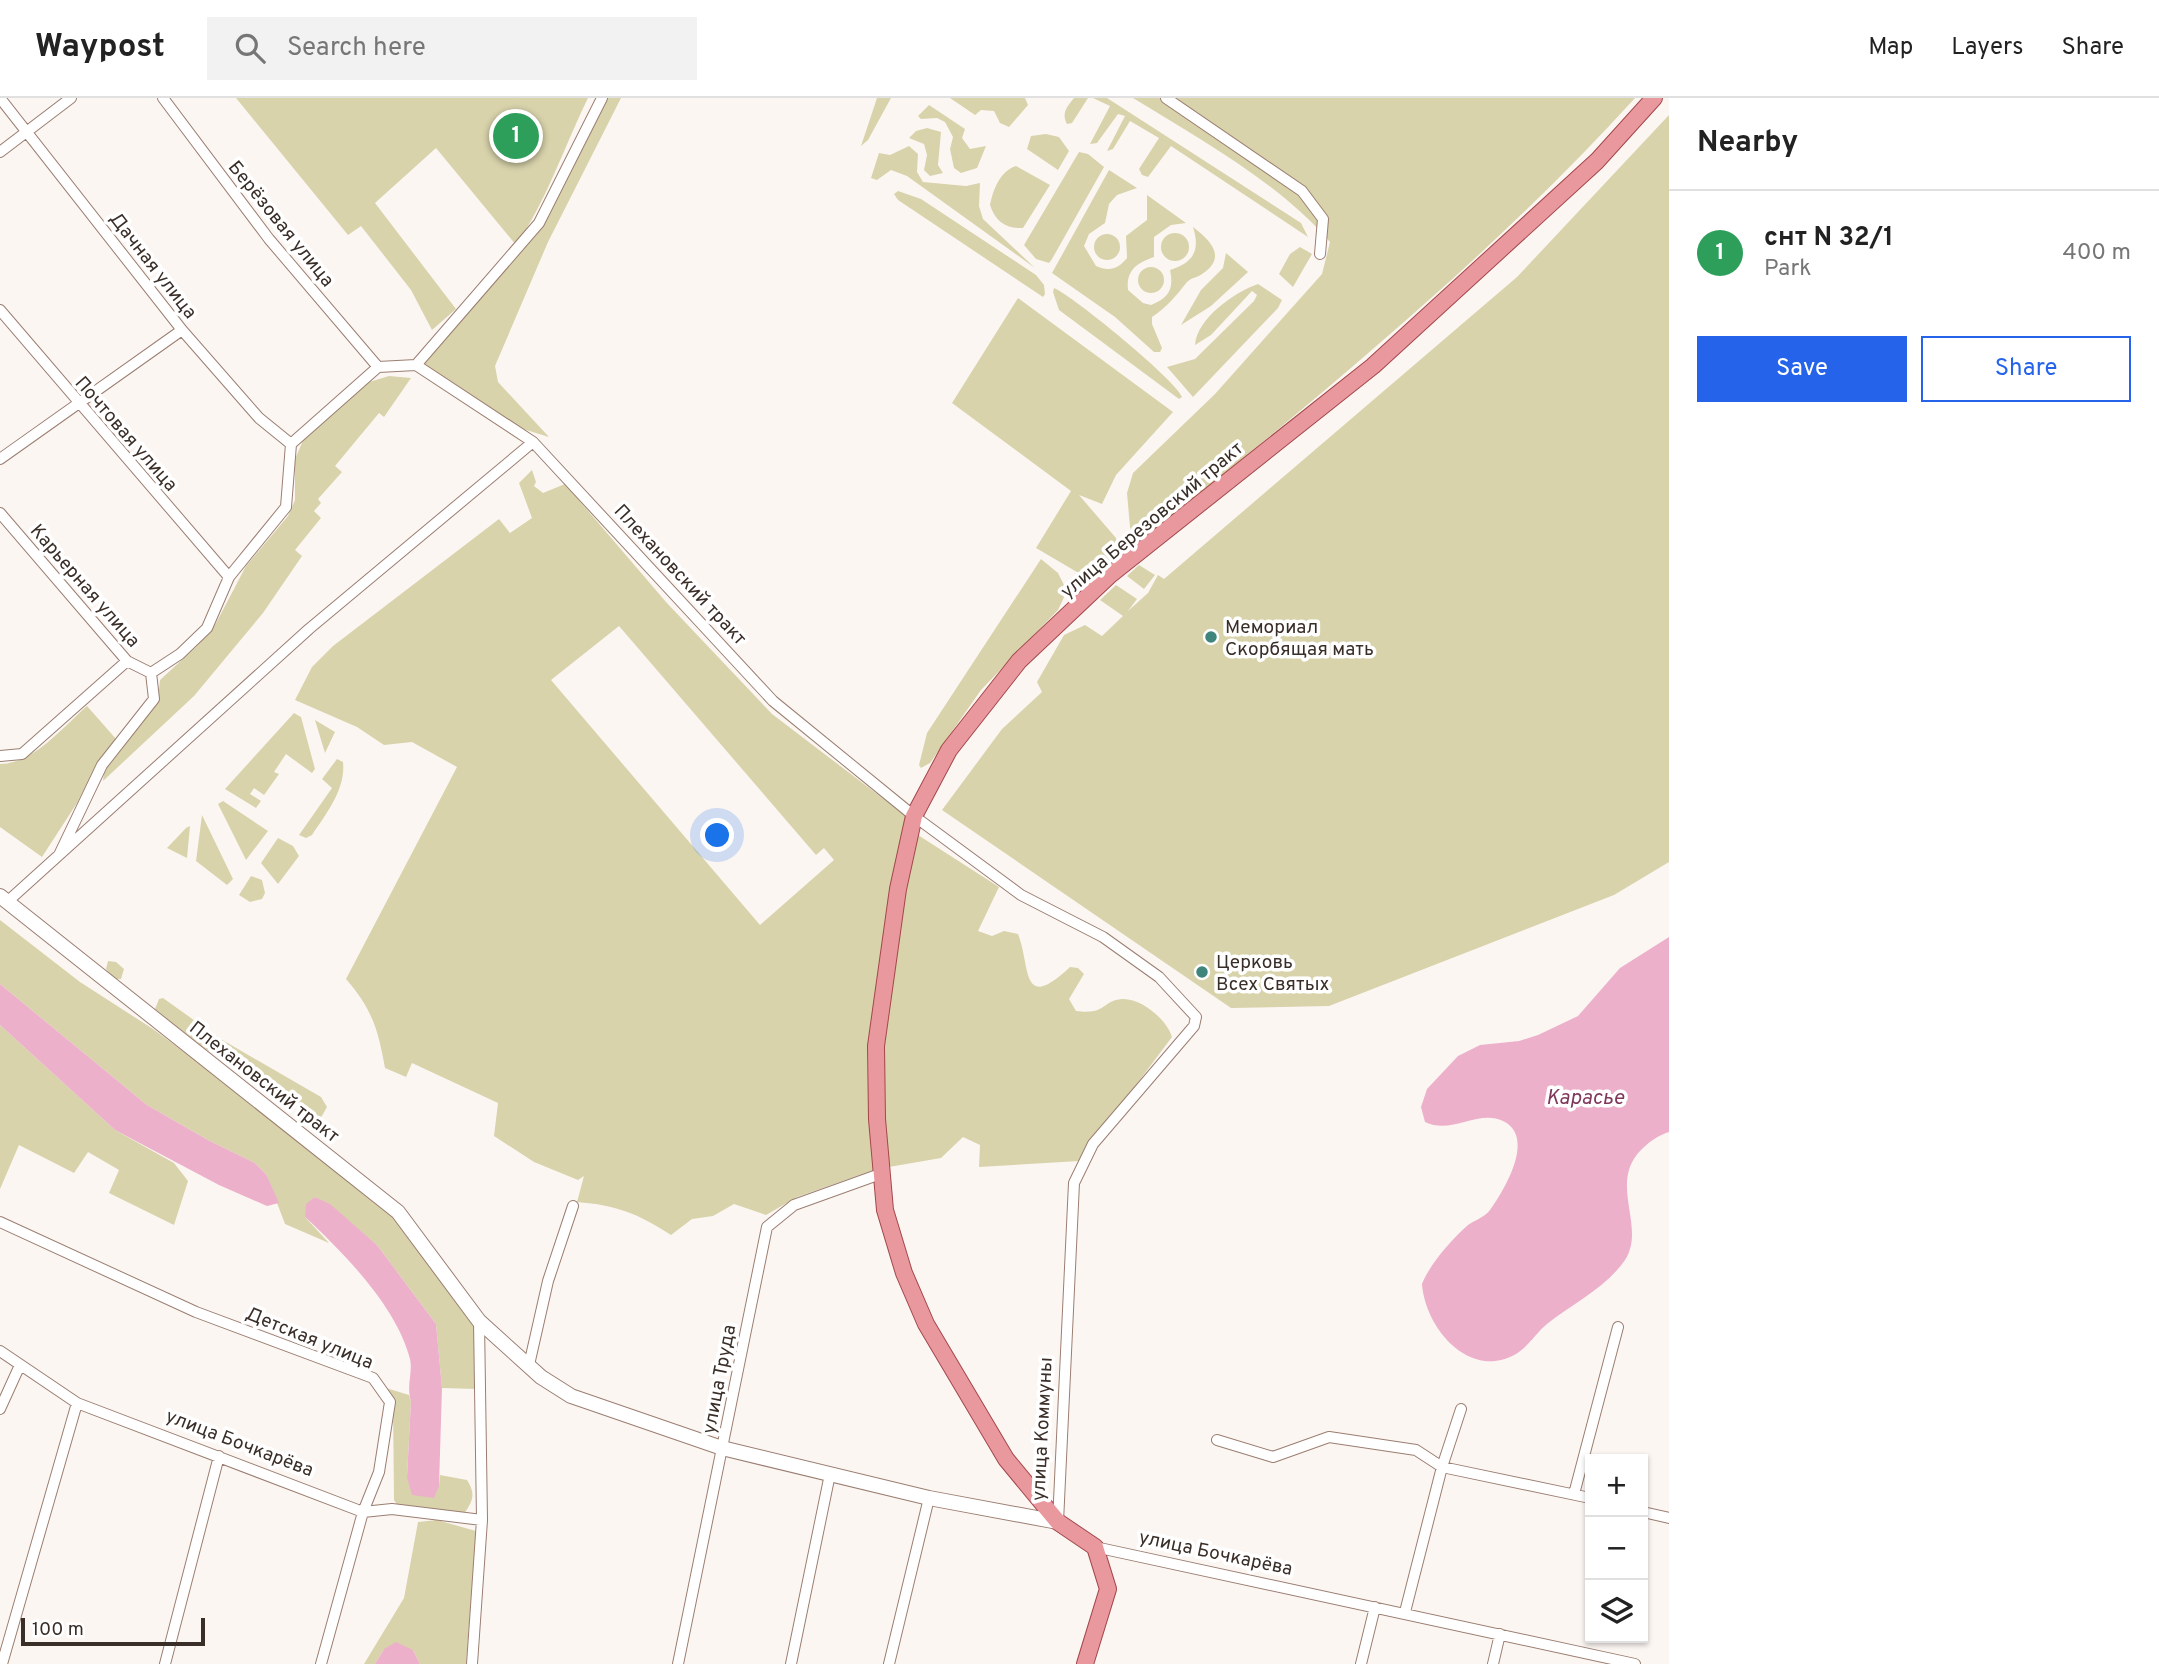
<!DOCTYPE html>
<html lang="en">
<head>
<meta charset="utf-8">
<style>
  body { margin:0; font-family:Overpass,sans-serif; background:#f2f2f2; color:#222 }
  .controls { position:absolute; right:21px; bottom:21px; display:grid; overflow:hidden; border-radius:0px; box-shadow:0 2px 5px #0004 }
  .controls button { width:63px; height:63px; display:grid; place-items:center; padding:0; border:0; border-bottom:2px solid #e0e0e0; background:#fff; color:#222; font:35px sans-serif }
  .scale { position:absolute; left:21px; bottom:18px; width:184px; box-sizing:border-box; padding-left:7px; border:4px solid #3a2e28; border-top:0; font-size:19px; line-height:24px; white-space:nowrap; color:#3a2e28; -webkit-text-stroke:5px #fff; paint-order:stroke }
  .you { position:absolute; left:718px; top:738px; width:24px; height:24px; margin:-18px; border:5px solid #fff; border-radius:50%; background:#1a73e8; box-shadow:0 0 0 10px #1a73e833 }
  .badge { display:grid; place-items:center; width:46px; height:46px; border-radius:50%; background:#2563eb; color:#fff; font-size:23px; font-weight:700 }
  .pin { position:absolute; translate:-50% -50%; border:4px solid #fff; box-shadow:0 2px 7px #0006 }
  .list { margin:0; padding:0; list-style:none }
  h2 { display:flex; justify-content:space-between; align-items:center; height:91px; margin:0; padding:0 28px; font-size:30px }
  h2 small { font-size:23px; font-weight:400; color:#767676 }
  .list li { display:grid; grid-template-columns:46px 1fr auto; gap:21px; align-items:center; box-sizing:border-box; height:126px; padding:0 28px; border-top:2px solid #e0e0e0 }
  .list b { display:block; font-size:26px; white-space:nowrap }
  .list p { margin:0; font-size:23px; white-space:nowrap; color:#767676 }
  .list em { font-size:23px; font-style:normal; color:#767676 }
  .actions { display:flex; gap:14px; padding:21px 28px }
  .actions a { flex:1; padding:16px 0; border:2px solid #2563eb; border-radius:0px; text-align:center; font-size:24px; color:#2563eb }
  .actions .main { background:#2563eb; color:#fff }
  .icon { flex:none; width:38px; height:38px; fill:none; stroke:currentColor; stroke-width:2; stroke-linecap:round; stroke-linejoin:round }
  .map { position:relative; flex:none; width:1669px; height:1566px; overflow:hidden }
  header { display:flex; align-items:center; gap:42px; box-sizing:border-box; height:98px; padding:0 35px; background:#fff; border-bottom:2px solid #e0e0e0 }
  header strong { font-size:33px }
  nav { display:flex; gap:38px; margin-inline-start:auto; font-size:24px }
  .search { width:490px; height:63px; background:#f2f2f2; display:flex; align-items:center; gap:18px; box-sizing:border-box; padding:0 24px; border-radius:0px; color:#767676; font-size:26px }
  main { display:flex }
  aside { flex:1; background:#fff }
  .map>svg:first-child { display:block }
  .green { fill:#d8d3ab; fill-rule:evenodd }
  .water { fill:#ecb0ca }
  .lines { fill:none; stroke-linecap:round; stroke-linejoin:round }
  .street-casing { stroke:#9b7e71; stroke-width:12 }
  .secondary-casing { stroke:#9b7e71; stroke-width:16 }
  .primary-casing { stroke:#a3474b; stroke-width:18 }
  .street { stroke:#fff; stroke-width:10 }
  .secondary { stroke:#fff; stroke-width:14 }
  .primary { stroke:#e9999e; stroke-width:16 }
  .poi-dot { fill:#40857b; stroke:#fff; stroke-width:2.5 }
  .labels { text-anchor:middle; stroke-width:7; stroke-linejoin:round; paint-order:stroke }
  .street-label { font-size:19px; fill:#3a2e28; stroke:#fff }
  .poi-label { font-size:19px; fill:#3a2e28; stroke:#fff; text-anchor:start }
  .water-label { font-size:21px; font-style:italic; fill:#80385b; stroke:#fff }
</style>
</head>
<body>
<header>
<strong>Waypost</strong>
<div class="search"><svg class="icon" aria-label="search" viewBox="0 0 24 24"><circle cx="10" cy="10" r="6"/><path d="M15 15l6 6"/></svg>Search here</div>
<nav><a>Map</a><a>Layers</a><a>Share</a></nav>
</header>
<main>
<div class="map">
<svg width="1669" height="1566" viewBox="0 0 1669 1566">
  <rect width="100%" height="100%" fill="#fcf6f3"/>
  <!-- green -->
  <path class="green" d="M 236,0 L 588,0 C 564,49 547,102 516,147 L 436,50 L 375,105 L 456,211 L 432,232 L 411,192 L 361,128 L 348,137 Z
    M 608,0 L 621,0 L 548,144 L 495,268 L 498,284 L 549,339 L 523,331 L 423,267 L 545,124 Z
    M 877,0 L 891,0 L 868,42 L 861,48 Z
    M 950,0 L 1025,0 L 1028,7 L 1009,29 L 1000,25 L 994,13 L 981,12 L 975,17 Z
    M 1074,0 L 1088,0 L 1072,25 L 1067,26 C 1061,15 1067,9 1074,0 Z
    M 1093,0 L 1107,0 L 1301,125 L 1308,139 L 1171,48 L 1148,79 L 1142,77 L 1139,71 L 1159,40 L 1130,23 L 1113,51 L 1107,53 L 1125,18 L 1118,16 L 1097,45 L 1090,46 L 1110,8 Z
    M 1133,0 L 1635,0 C 1487,163 1315,301 1145,441 L 1136,444 L 1130,429 L 1127,395 L 1133,375 L 1215,296 L 1322,176 L 1330,144 C 1277,83 1201,42 1133,0 Z
    M 929,7 L 965,31 L 962,40 L 970,51 L 986,48 L 977,70 L 961,75 L 954,70 L 950,51 L 953,39 L 945,24 L 937,20 L 921,21 L 918,18 Z
    M 1669,17 L 1669,764 L 1614,797 L 1329,908 L 1231,910 L 942,712 L 1002,631 L 1042,594 L 1037,584 L 1064,537 L 1085,527 L 1102,538 L 1123,518 L 1100,502 L 1116,487 L 1137,501 L 1128,513 L 1148,495 L 1158,477 L 1164,481 L 1517,179 Z
    M 927,30 L 941,34 L 938,67 L 943,75 L 930,78 L 924,72 L 927,57 L 924,46 L 909,40 L 916,33 Z
    M 1046,36 L 1059,39 L 1069,53 L 1058,72 L 1027,51 L 1031,38 Z
    M 909,48 L 918,56 L 917,74 L 923,84 L 966,88 L 980,85 L 979,108 L 983,121 L 1035,170 L 907,78 L 891,72 L 877,82 L 871,80 L 879,55 L 890,57 Z
    M 1079,54 L 1088,56 L 1104,69 L 1052,161 L 1049,165 L 1036,161 L 1024,147 Z
    M 1016,68 L 1050,87 L 1023,130 C 1006,131 995,123 990,107 C 993,92 1000,73 1016,68 Z
    M 1109,72 L 1137,90 L 1117,97 L 1109,106 L 1105,125 L 1089,136 L 1084,148 L 1096,168 C 1109,174 1118,171 1127,160 L 1126,138 L 1147,122 L 1147,97 L 1186,125 L 1171,127 L 1154,139 L 1154,159 C 1137,165 1126,172 1128,192 L 1143,205 L 1151,207 C 1169,200 1174,191 1170,172 C 1192,165 1201,154 1193,129 C 1210,142 1228,159 1202,176 C 1197,180 1192,179 1187,184 C 1176,198 1167,209 1152,219 L 1152,226 L 1162,250 L 1160,254 L 1154,254 L 1115,219 L 1052,175 Z
    M 898,93 L 921,101 L 1036,177 L 1044,187 L 1045,196 L 1043,199 L 898,102 L 894,96 Z
    M1161 149a14 14 0 1 1 28 0a14 14 0 1 1-28 0Z
    M1094 149a13 13 0 1 1 26 0a13 13 0 1 1-26 0Z
    M 1300,149 L 1312,156 L 1293,189 L 1279,176 L 1290,156 Z
    M 1226,155 L 1248,174 L 1211,208 L 1181,227 L 1201,192 L 1223,170 Z
    M1138 182a13 13 0 1 1 26 0a13 13 0 1 1-26 0Z
    M 1258,186 L 1282,202 L 1278,210 L 1193,299 L 1167,269 L 1195,261 L 1254,203 L 1257,197 L 1252,193 L 1211,237 L 1195,247 C 1197,220 1235,194 1258,186 Z
    M 1054,190 C 1073,198 1176,282 1182,299 L 1179,301 L 1059,212 L 1053,194 Z
    M 1018,200 L 1173,314 L 1116,377 L 1102,406 L 1079,397 L 1116,440 L 1118,454 L 1096,476 L 1082,477 L 1036,450 L 1071,393 L 952,305 Z
    M 389,278 L 411,280 L 384,319 L 379,315 L 335,368 L 342,374 L 318,401 L 321,405 L 314,413 L 321,420 L 295,452 L 302,458 L 263,515 L 194,598 L 103,683 L 104,674 L 158,602 L 160,582 L 196,549 L 215,527 L 246,468 L 288,418 L 295,402 L 295,361 L 305,338 L 366,285 Z
    M 532,372 L 536,384 L 534,388 L 543,395 L 565,386 L 666,504 L 772,616 L 906,718 L 868,948 L 874,1072 L 797,1099 L 766,1117 L 734,1106 L 713,1118 L 692,1121 L 671,1137 C 639,1116 616,1107 577,1104 L 584,1078 L 578,1082 L 534,1064 L 494,1038 L 498,1005 L 412,965 L 406,979 L 385,970 C 378,931 372,911 346,881 L 457,669 L 412,644 L 384,647 L 357,629 L 295,602 L 312,569 L 333,548 L 499,421 L 510,435 L 532,420 L 519,385 ZM 619,528 L 816,757 L 824,750 L 834,762 L 760,827 L 551,582 Z
    M 1041,461 L 1058,475 L 1067,493 L 1058,512 L 981,592 L 930,665 L 921,670 L 919,667 L 927,635 Z
    M 1139,467 L 1155,477 L 1144,491 L 1127,478 Z
    M 87,608 L 117,642 L 99,662 L 77,705 L 42,759 L 0,729 L 0,666 C 33,666 63,629 87,608 Z
    M 294,615 L 301,619 L 315,671 L 312,675 L 286,656 L 274,674 L 279,676 L 264,697 L 254,690 L 250,696 L 261,703 L 256,710 L 225,691 Z
    M 315,622 L 335,634 L 325,655 Z
    M 337,661 L 343,664 C 346,691 326,716 312,737 L 306,740 L 299,737 L 332,690 L 322,681 Z
    M 223,703 L 268,733 L 246,762 L 218,706 Z
    M 202,717 L 233,781 L 227,787 L 196,763 Z
    M 190,728 L 187,760 L 167,750 L 186,730 Z
    M 918,737 L 999,789 L 978,833 L 992,838 L 1004,833 L 1018,836 C 1031,868 1020,916 1070,869 L 1078,870 L 1084,876 L 1069,901 L 1076,913 C 1107,917 1101,903 1122,901 C 1142,900 1167,922 1172,939 L 1079,1063 L 979,1069 L 980,1047 L 963,1039 L 941,1060 L 889,1069 C 885,1030 878,990 880,950 C 884,878 902,807 918,737 Z
    M 278,740 L 293,748 L 299,758 L 278,786 L 261,765 Z
    M 251,778 L 262,782 L 265,795 L 262,801 L 250,804 L 239,797 Z
    M 0,822 L 80,884 L 153,931 L 234,991 L 389,1112 L 475,1228 L 476,1291 L 442,1290 L 436,1226 L 377,1147 L 330,1107 L 315,1099 L 305,1119 L 329,1145 L 285,1126 L 266,1076 L 255,1065 L 208,1042 L 147,1007 L 0,886 Z
    M 108,863 L 116,864 L 124,871 L 121,881 L 114,881 L 106,871 Z
    M 163,900 L 219,940 L 321,999 L 327,1009 L 319,1023 L 201,948 L 155,911 L 159,901 Z
    M 0,927 L 115,1032 L 174,1065 L 188,1083 L 174,1127 L 109,1095 L 119,1072 L 88,1054 L 74,1075 L 19,1047 L 0,1091 Z
    M 386,1290 L 409,1297 L 411,1303 L 407,1379 L 439,1388 L 440,1377 L 467,1382 C 476,1396 473,1403 464,1416 L 398,1408 L 394,1402 L 393,1306 Z
    M 437,1422 L 476,1433 L 466,1566 L 420,1566 L 413,1552 L 384,1551 L 375,1566 L 364,1566 L 404,1500 L 418,1424 Z"/>
  <!-- water -->
  <path class="water" d="M 1669,839 L 1669,1034 C 1659,1037 1649,1044 1642,1051 C 1607,1085 1647,1128 1625,1162 C 1605,1191 1573,1205 1547,1226 C 1536,1235 1528,1249 1516,1256 C 1469,1283 1425,1229 1422,1186 C 1430,1166 1451,1142 1468,1127 C 1475,1122 1485,1119 1490,1112 C 1505,1091 1536,1039 1503,1023 C 1478,1011 1452,1037 1425,1024 L 1421,1009 L 1427,991 L 1458,958 L 1480,947 L 1519,943 L 1538,937 L 1578,918 L 1620,870 Z
    M 0,886 L 147,1007 L 208,1042 L 255,1065 L 266,1076 L 279,1105 L 267,1108 L 219,1087 L 115,1032 L 0,927 Z
    M 315,1099 L 330,1106 L 377,1147 L 436,1226 L 442,1290 L 439,1388 L 434,1400 L 412,1397 L 407,1379 L 411,1303 C 406,1288 413,1275 410,1261 C 397,1209 343,1154 305,1119 L 306,1106 Z
    M 396,1544 L 413,1552 L 420,1566 L 375,1566 L 384,1551 Z"/>
  <g class="lines">
    <!-- street casing -->
    <g class="street-casing">
      <path id="street" d="M 0,0 L 182,232 L 259,320 L 291,346
        M 163,0 L 269,141 L 378,269
        M 1166,0 L 1302,93 L 1323,121 L 1320,156
        M 0,54 L 71,0
        M 0,212 L 229,479
        M 416,267 L 533,344 L 773,603 L 914,718 L 1021,797 L 1103,839 L 1159,879 L 1196,919 L 1194,928 L 1093,1046 L 1074,1085 L 1058,1424
        M 0,361 L 182,232
        M 0,415 L 127,563 L 151,575
        M 0,658 L 22,656 L 127,563
        M 59,757 L 102,667 L 154,601 L 151,575 L 180,556 L 207,530 L 229,479 L 286,409 L 291,346 L 378,269 L 416,267 L 539,125 L 602,0
        M 7,804 L 309,531 L 533,344
        M 0,1124 L 196,1214 L 373,1280 L 390,1304 L 379,1374 L 363,1414 L 321,1566
        M 0,1253 L 77,1305 L 363,1414 L 392,1411 L 482,1422
        M 529,1267 L 548,1183 L 573,1108
        M 0,1311 L 20,1267
        M 1217,1342 L 1273,1359 L 1329,1339 L 1416,1352 L 1442,1369 L 1590,1400
        M 1574,1396 L 1618,1229
        M 1643,1414 L 1669,1420
        M 1095,1449 L 1635,1566
        M 1405,1514 L 1442,1369 L 1461,1311
        M 2,1566 L 77,1305
        M 165,1566 L 219,1358
        M 472,1566 L 482,1422 L 479,1223
        M 678,1566 L 767,1129 L 794,1107 L 883,1075
        M 791,1566 L 830,1376
        M 889,1566 L 929,1400
        M 1361,1566 L 1375,1509
        M 1493,1566 L 1500,1536"/>
    </g>
    <!-- secondary casing -->
    <g class="secondary-casing">
      <path id="secondary" d="M 0,798 L 398,1114 L 479,1223 L 541,1279 L 571,1298 L 722,1350 L 929,1400 L 1058,1424"/>
    </g>
    <!-- primary casing -->
    <g class="primary-casing">
      <path id="primary" d="M 1085,1566 L 1108,1491 L 1095,1449 L 1058,1424 L 1006,1361 L 926,1226 L 904,1175 L 885,1112 L 877,1021 L 876,948 L 898,791 L 914,718 L 949,652 L 1019,563 L 1110,477 L 1373,268 L 1597,63 L 1654,0"/>
    </g>
    <!-- street -->
    <use href="#street" class="street"/>
    <!-- secondary -->
    <use href="#secondary" class="secondary"/>
    <!-- primary -->
    <use href="#primary" class="primary"/>
  </g>
  <!-- markers -->
  <g class="poi-dot">
    <circle cx="1211" cy="539" r="7"/>
    <circle cx="1202" cy="874" r="7"/>
  </g>
  <g class="labels">
    <!-- street labels -->
    <g class="street-label">
      <text transform="translate(282 125) rotate(51)" y="7">Берёзовая улица</text>
      <text transform="translate(154 167) rotate(52)" y="7">Дачная улица</text>
      <text transform="translate(127 335) rotate(49)" y="7">Почтовая улица</text>
      <text transform="translate(1151 421) rotate(-40)" y="7">улица Березовский тракт</text>
      <text transform="translate(681 476) rotate(47)" y="7">Плехановский тракт</text>
      <text transform="translate(86 487) rotate(49)" y="7">Карьерная улица</text>
      <text transform="translate(265 983) rotate(38)" y="7">Плехановский тракт</text>
      <text transform="translate(310 1239) rotate(22)" y="7">Детская улица</text>
      <text transform="translate(718 1281) rotate(-79)" y="7">улица Труда</text>
      <text transform="translate(1041 1331) rotate(-87)" y="7">улица Коммуны</text>
      <text transform="translate(240 1344) rotate(21)" y="7">улица Бочкарёва</text>
      <text transform="translate(1216 1454) rotate(12)" y="7">улица Бочкарёва</text>
    </g>
    <!-- poi labels -->
    <g class="poi-label">
      <text x="1225" y="535">Мемориал<tspan x="1225" dy="22">Скорбящая мать</tspan></text>
      <text x="1216" y="870">Церковь<tspan x="1216" dy="22">Всех Святых</tspan></text>
    </g>
    <!-- water labels -->
    <g class="water-label">
      <text x="1585" y="1006">Карасье</text>
    </g>
  </g>
</svg>
<div class="controls">
<button>+</button>
<button>−</button>
<button><svg class="icon" aria-label="layers" viewBox="0 0 24 24"><path d="M12 4l9 5-9 5-9-5zM3 14l9 5 9-5"/></svg></button>
</div>
<div class="scale">100 m</div>
<div class="you"></div>
<div class="pin badge" style="left:516px;top:38px;background:#2e9e5b">1</div>
</div>
<aside>
<h2>Nearby<small></small></h2>
<ul class="list">
<li><span class="badge" style="background:#2e9e5b">1</span><div><b>снт N 32/1</b><p>Park</p></div><em>400 m</em></li>
</ul>
<div class="actions"><a class="main">Save</a><a>Share</a></div>
</aside>
</main>
</body>
</html>
